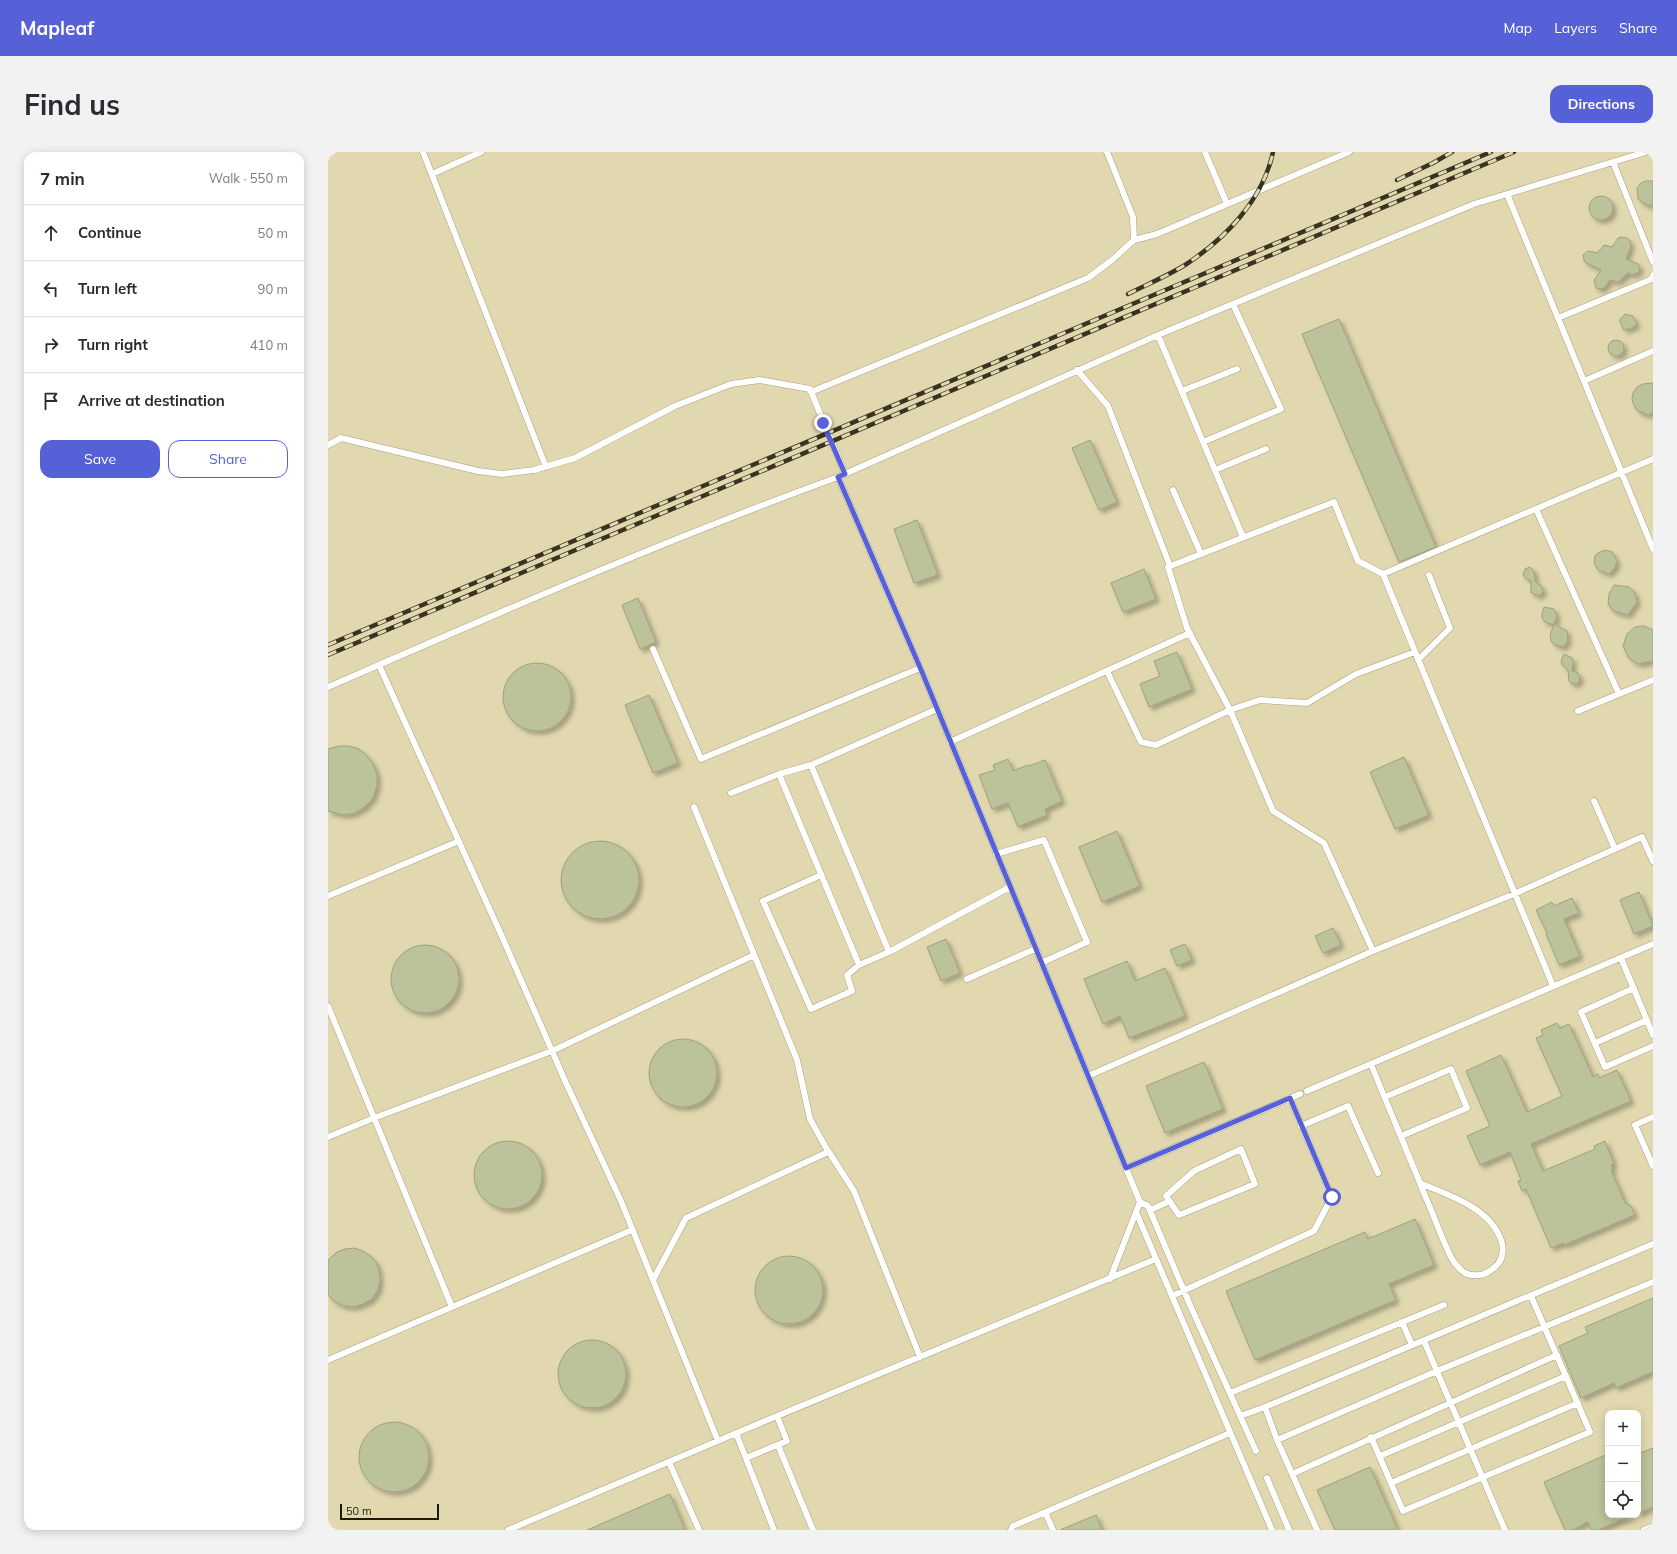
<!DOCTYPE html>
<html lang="en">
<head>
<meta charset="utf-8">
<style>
  body { margin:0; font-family:Mulish,sans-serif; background:#f2f2f3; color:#2b2b33 }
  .controls { position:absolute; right:12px; bottom:12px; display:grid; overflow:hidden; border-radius:8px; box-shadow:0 2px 10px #0003 }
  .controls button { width:36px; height:36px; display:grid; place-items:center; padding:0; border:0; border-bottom:1px solid #e1e1e2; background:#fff; color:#2b2b33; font:20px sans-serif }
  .scale { position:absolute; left:12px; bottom:10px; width:99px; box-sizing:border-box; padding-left:4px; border:2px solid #1d190a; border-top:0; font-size:11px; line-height:14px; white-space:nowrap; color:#1d190a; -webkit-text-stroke:3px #e2d8af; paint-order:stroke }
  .stop { position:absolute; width:12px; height:12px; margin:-9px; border:3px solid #5660d7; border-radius:50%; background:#fff }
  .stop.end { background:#5660d7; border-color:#fff; box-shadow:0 1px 4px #0008 }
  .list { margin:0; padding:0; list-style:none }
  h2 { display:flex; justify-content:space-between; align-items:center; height:52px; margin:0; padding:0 16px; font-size:17px }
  h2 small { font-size:13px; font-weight:400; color:#7c7c81 }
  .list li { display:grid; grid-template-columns:26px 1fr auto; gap:12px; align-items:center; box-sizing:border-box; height:56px; padding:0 16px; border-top:1px solid #e1e1e2 }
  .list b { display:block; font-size:15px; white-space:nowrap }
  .list em { font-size:13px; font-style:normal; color:#7c7c81 }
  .actions { display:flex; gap:8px; padding:12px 16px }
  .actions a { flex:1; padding:9px 0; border:1px solid #5660d7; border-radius:12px; text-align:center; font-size:14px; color:#5660d7 }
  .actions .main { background:#5660d7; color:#fff }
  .icon { flex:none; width:22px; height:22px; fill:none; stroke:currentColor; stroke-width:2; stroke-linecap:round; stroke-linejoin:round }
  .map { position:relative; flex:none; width:1325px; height:1378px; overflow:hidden; border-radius:12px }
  header { display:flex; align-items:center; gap:24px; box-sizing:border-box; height:56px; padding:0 20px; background:#5660d7; color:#fff }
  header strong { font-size:19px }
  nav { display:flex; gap:22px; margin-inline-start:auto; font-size:14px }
  .intro { display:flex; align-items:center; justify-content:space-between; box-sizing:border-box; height:96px; padding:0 24px }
  h1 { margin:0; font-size:28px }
  .button { padding:10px 18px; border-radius:12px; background:#5660d7; color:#fff; font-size:14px; font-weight:700 }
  main { display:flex; gap:24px; padding:0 24px }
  aside { flex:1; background:#fff; border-radius:12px; box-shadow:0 2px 10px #0003 }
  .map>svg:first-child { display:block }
  .building { fill:#bcc29a; stroke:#9ca27b; filter:url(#shadow) }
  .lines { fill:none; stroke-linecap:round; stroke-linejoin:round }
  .service-casing { stroke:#a99f78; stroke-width:7 }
  .service { stroke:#fff; stroke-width:6 }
  .rail-casing { stroke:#393422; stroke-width:4.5 }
  .rail { stroke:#e2d8af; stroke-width:3; stroke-dasharray:9; stroke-linecap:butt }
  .route { stroke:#5660d7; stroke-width:5 }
</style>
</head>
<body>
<header>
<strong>Mapleaf</strong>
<nav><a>Map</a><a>Layers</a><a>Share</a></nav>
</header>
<div class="intro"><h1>Find us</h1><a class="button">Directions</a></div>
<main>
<aside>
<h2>7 min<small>Walk · 550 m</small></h2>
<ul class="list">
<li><svg class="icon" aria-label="ahead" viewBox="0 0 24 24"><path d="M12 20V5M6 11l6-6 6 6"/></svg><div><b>Continue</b></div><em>50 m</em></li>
<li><svg class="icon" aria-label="left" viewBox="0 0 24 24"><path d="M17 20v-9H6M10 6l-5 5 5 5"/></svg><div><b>Turn left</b></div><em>90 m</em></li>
<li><svg class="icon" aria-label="right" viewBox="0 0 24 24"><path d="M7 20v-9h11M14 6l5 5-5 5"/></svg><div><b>Turn right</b></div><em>410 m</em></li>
<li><svg class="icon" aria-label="arrive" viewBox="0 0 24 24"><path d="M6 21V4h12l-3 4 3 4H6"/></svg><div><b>Arrive at destination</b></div></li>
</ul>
<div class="actions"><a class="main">Save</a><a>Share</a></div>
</aside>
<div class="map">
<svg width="1325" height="1378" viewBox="0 0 1325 1378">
  <defs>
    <filter id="shadow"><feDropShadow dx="3.5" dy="3.5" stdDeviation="2" flood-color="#0004"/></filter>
  </defs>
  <rect width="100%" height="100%" fill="#e2d8af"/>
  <!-- building -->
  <path class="building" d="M 1317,29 L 1325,29 L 1325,53 L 1318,53 L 1310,47 L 1309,36 L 1312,32 Z
    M1261 56a12 12 0 1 1 24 0a12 12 0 1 1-24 0Z
    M 1293,85 L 1299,86 L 1302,89 L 1303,94 L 1298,107 L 1310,112 L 1312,115 L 1311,120 L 1304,123 L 1300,121 L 1290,130 L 1282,128 L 1276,136 L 1271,137 L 1268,136 L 1266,128 L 1273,118 L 1258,111 L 1256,109 L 1255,103 L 1260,99 L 1269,101 L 1276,93 L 1284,95 L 1290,86 Z
    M 1297,162 L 1305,164 L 1309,173 L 1301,177 L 1296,178 L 1292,170 L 1292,167 Z
    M 1011,167 L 1108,395 L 1071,410 L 974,182 Z
    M1280 196a8 8 0 1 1 16 0a8 8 0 1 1-16 0Z
    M 1325,231 L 1325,260 L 1320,263 L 1310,259 L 1306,254 L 1304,247 L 1305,241 L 1309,235 L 1315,232 Z
    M 762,288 L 789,350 L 771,358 L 744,296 Z
    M 589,368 L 610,423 L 586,431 L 566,377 Z
    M 1277,398 L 1284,400 L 1289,409 L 1287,416 L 1281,422 L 1270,418 L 1266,411 L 1267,404 L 1270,401 Z
    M 1202,415 L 1206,419 L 1207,429 L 1214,435 L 1215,439 L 1212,444 L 1203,441 L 1203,429 L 1197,426 L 1195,423 L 1197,417 Z
    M 816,417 L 828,447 L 795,460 L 783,431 Z
    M 1286,433 L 1301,435 L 1307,441 L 1309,450 L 1300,463 L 1285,459 L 1280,452 L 1281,442 Z
    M 310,446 L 328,490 L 312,497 L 294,453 Z
    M 1216,455 L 1226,457 L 1229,464 L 1226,472 L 1239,479 L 1240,488 L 1236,495 L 1227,493 L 1223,489 L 1222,483 L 1226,473 L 1217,470 L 1214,466 L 1214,461 Z
    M 1316,474 L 1325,478 L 1325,509 L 1311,512 L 1305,509 L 1300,505 L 1295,494 L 1299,482 L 1307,475 Z
    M 849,500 L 864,537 L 821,555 L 812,532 L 832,524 L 826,509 Z
    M 1236,502 L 1244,506 L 1245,510 L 1244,519 L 1250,521 L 1252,525 L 1251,530 L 1248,532 L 1244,532 L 1241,529 L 1240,518 L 1234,513 L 1233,509 Z
    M175 545a34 34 0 1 1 68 0a34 34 0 1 1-68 0Z
    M 321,543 L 350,611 L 325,621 L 297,553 Z
    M 11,594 L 21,594 L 31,597 L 39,604 L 45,612 L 49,622 L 49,634 L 45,646 L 37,655 L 27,661 L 15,663 L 0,659 L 0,597 Z
    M 1076,605 L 1101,663 L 1067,677 L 1042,620 Z
    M 680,607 L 685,619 L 700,613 L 701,614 L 717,608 L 734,649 L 717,657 L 719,663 L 690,675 L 680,651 L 664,657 L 651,623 L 667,618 L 665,613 Z
    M 789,679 L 812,734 L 774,750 L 751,695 Z
    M233 728a39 39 0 1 1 78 0a39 39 0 1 1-78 0Z
    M 1311,740 L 1325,774 L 1306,782 L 1292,748 Z
    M 1244,746 L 1251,761 L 1236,767 L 1252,804 L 1231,813 L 1218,782 L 1219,781 L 1208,758 L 1224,750 L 1226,754 Z
    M 1005,776 L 1013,793 L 995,801 L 987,784 Z
    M 618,787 L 632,821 L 613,829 L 599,795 Z
    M 857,792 L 864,808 L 849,814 L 842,798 Z
    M63 827a34 34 0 1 1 68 0a34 34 0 1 1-68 0Z
    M 799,809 L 807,829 L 837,816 L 857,864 L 801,886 L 792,864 L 775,872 L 756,827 Z
    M 1229,871 L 1232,876 L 1241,872 L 1265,925 L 1270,922 L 1271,926 L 1289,918 L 1303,949 L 1203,992 L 1215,1019 L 1267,997 L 1266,994 L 1277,989 L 1286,1012 L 1283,1013 L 1285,1017 L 1283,1018 L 1297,1051 L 1299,1051 L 1301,1054 L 1302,1053 L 1307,1063 L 1236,1093 L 1235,1091 L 1223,1096 L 1198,1037 L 1194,1039 L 1190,1029 L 1193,1028 L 1182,1000 L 1152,1013 L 1139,984 L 1162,974 L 1138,919 L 1173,903 L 1199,960 L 1234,944 L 1208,886 L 1215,883 L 1213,878 Z
    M321 921a34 34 0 1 1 68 0a34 34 0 1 1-68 0Z
    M 876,910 L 895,957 L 837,981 L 818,934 Z
    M146 1023a34 34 0 1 1 68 0a34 34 0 1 1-68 0Z
    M 1087,1067 L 1106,1113 L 1061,1132 L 1068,1148 L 927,1208 L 898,1139 L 1037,1080 L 1040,1087 Z
    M 26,1096 L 35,1099 L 42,1104 L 48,1110 L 51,1118 L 52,1128 L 50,1138 L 44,1147 L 35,1152 L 26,1155 L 16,1154 L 7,1150 L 0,1143 L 0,1108 L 9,1100 L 17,1097 Z
    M427 1138a34 34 0 1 1 68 0a34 34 0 1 1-68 0Z
    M 1325,1146 L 1325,1220 L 1288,1236 L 1286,1231 L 1253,1246 L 1231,1194 L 1260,1181 L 1257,1175 Z
    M230 1222a34 34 0 1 1 68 0a34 34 0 1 1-68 0Z
    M31 1305a35 35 0 1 1 70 0a35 35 0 1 1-70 0Z
    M 1325,1296 L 1325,1355 L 1310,1362 L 1310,1302 Z
    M 1280,1302 L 1280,1363 L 1306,1363 L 1270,1378 L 1263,1378 L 1260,1370 L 1245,1378 L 1237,1378 L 1216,1330 Z
    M 1042,1315 L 1070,1378 L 1007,1378 L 989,1338 Z
    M 342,1342 L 357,1378 L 259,1378 Z
    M 768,1363 L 774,1378 L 732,1378 Z"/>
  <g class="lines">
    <!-- service casing -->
    <g class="service-casing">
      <path id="service" d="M 95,0 L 218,315
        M 779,0 L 805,65 L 806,88
        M 877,0 L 899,52
        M 1285,10 L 1325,110
        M 104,22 L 153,0
        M 1179,42 L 1325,397
        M 1230,166 L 1324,127 L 1325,123
        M 830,183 L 915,385
        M 749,218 L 780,254 L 842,414
        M 1256,229 L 1325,199
        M 854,239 L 909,217
        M 483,240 L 760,126 L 784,108 L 806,88 L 829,82 L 1021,0
        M 875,290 L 953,257 L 905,152
        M 0,293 L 13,286 L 150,319 L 174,322 L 206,318 L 247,306 L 347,254 L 403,232 L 432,228 L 482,237 L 517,322
        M 887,318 L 938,297
        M 845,338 L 873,402
        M 1208,357 L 1291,542 L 1325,528
        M 1055,422 L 1325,307
        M 325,497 L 373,607 L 592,516
        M 1090,508 L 1122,476 L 1101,423
        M 51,513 L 176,789 L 238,931 L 293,1049 L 390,1289
        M 779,519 L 813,590 L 828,593 L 902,558 L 932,548 L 979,551 L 1028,522 L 1087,500
        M 0,535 C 168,462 337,388 510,325
        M 609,557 L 483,613 L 561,800 L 682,735
        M 1250,559 L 1291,542
        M 622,590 L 862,481
        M 483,613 L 451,622 L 531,813 L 561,800
        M 403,641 L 451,622
        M 1266,649 L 1287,697
        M 366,655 L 469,908 L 482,967 L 497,994 L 526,1039 L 592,1205
        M 668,702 L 716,688 L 759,790 L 713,811
        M 493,723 L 435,749 L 483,857 L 524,839 L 519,823 L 531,813
        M 0,744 L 131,689
        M 1293,806 L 1325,883
        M 639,827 L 707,797
        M 1225,834 C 1168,697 1111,560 1055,422 L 1030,409 L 1006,350 L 840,415 L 859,476 L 902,558 L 945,659 L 996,691 L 1045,799 L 1186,742 L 1314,685 L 1325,709
        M 1306,836 L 1253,860 L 1277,915 L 1325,894
        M 0,854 L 124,1155
        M 1267,891 L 1319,868
        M 1043,912 C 1061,957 1080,1001 1098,1046 C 1107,1066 1114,1088 1124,1107 C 1127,1112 1134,1120 1139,1122 C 1150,1125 1158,1123 1167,1115 C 1174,1109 1176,1101 1174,1091 C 1164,1056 1122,1044 1092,1031
        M 760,924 L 1045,799
        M 979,939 L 1325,792
        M 1057,945 L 1123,917 L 1139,956 L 1073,984
        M 1325,965 L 1307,973 L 1325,1014
        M 973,974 L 1020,954 L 1050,1021
        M 0,985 L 46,966 L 224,899 L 426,803
        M 913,997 L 927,1032 L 851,1063 L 838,1044 L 866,1019 Z
        M 798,1016 L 972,942
        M 812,1050 L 820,1054 L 862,1153 L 928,1299
        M 822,1058 L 842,1049
        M 782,1127 L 808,1060
        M 325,1128 L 358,1066 L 500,1000
        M 844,1144 L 986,1079 L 1004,1045 L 962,946
        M 1074,1170 L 1084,1193
        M 1096,1189 L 1177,1378
        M 0,1208 L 304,1078
        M 902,1241 L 1116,1153
        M 937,1255 L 949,1288 L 989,1378
        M 912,1264 L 937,1255 L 1325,1092
        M 408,1281 L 446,1378
        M 1043,1285 L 1075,1359 L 1262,1280 L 1203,1144
        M 949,1288 L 1109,1219 L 1325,1130
        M 450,1293 L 485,1378
        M 1052,1304 L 1238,1224
        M 418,1306 L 459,1289 L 449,1264
        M 341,1310 L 371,1378
        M 964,1322 L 1229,1203
        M 939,1326 L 961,1378
        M 1063,1331 L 1250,1251
        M 717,1360 L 725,1378
        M 180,1378 L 418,1277 L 828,1107
        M 683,1378 L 685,1374 L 902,1281
        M 944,1378 L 808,1060 L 812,1050 L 594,520 L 510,325 L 830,183 L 1146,52 L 1318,0
        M 1316,1378 L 1325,1374"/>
    </g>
    <!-- service -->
    <use href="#service" class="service"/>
    <!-- rail casing -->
    <g class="rail-casing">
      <path id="rail" d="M 1069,28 L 1105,11 L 1124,0
        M 800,142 C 818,133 839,124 857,113 C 897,87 935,48 945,0
        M 0,493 L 1163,0
        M 0,503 L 1186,0"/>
    </g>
    <!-- rail -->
    <use href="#rail" class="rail"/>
  </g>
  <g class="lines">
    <!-- route -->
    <path class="route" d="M 495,271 L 517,322 L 510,325 L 594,520 L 798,1016 L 962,946 L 1004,1045"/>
  </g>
</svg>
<div class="controls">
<button>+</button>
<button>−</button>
<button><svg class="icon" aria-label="locate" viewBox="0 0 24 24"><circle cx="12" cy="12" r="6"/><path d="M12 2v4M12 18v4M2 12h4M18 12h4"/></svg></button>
</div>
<div class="scale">50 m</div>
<div class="stop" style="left:1004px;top:1045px"></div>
<div class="stop end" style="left:495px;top:271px"></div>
</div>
</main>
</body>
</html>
